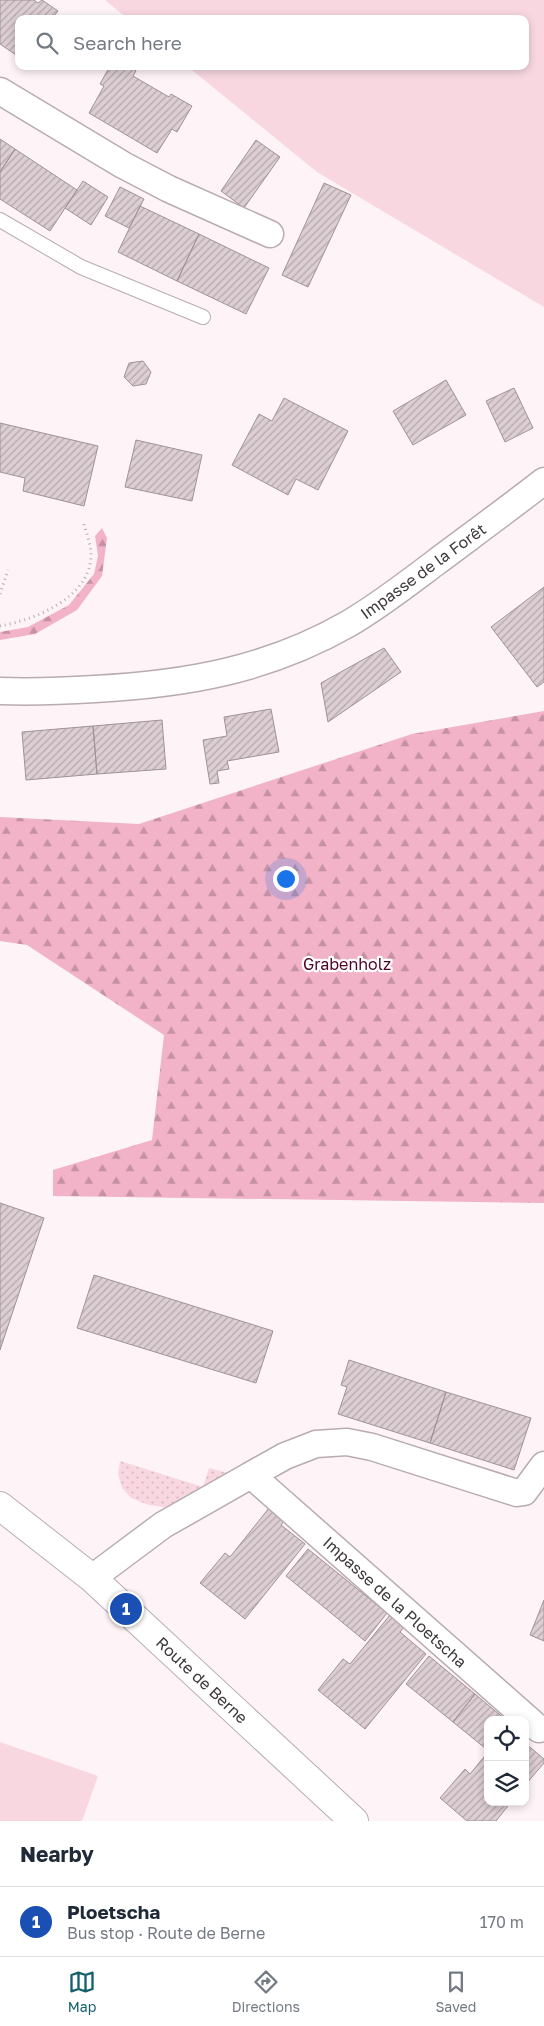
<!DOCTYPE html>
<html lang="en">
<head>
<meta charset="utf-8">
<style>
  body { margin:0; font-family:"Golos Text",sans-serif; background:#f2f2f3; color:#1f2937 }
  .controls { position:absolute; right:15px; bottom:15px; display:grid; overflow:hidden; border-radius:10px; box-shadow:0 2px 8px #0003 }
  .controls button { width:45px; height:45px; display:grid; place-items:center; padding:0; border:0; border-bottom:1px solid #e0e1e3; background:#fff; color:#1f2937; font:25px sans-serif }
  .you { position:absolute; left:285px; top:878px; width:18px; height:18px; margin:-12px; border:4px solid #fff; border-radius:50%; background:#1a73e8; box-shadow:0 0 0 8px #1a73e833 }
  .badge { display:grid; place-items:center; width:32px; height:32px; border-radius:50%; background:#15606d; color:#fff; font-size:16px; font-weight:700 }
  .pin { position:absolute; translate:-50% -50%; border:2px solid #fff; box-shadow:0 1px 5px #0006 }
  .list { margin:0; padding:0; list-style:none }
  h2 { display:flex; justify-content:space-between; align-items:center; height:65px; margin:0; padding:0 20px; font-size:21px }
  h2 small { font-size:16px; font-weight:400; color:#747a83 }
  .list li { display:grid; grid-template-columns:32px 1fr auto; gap:15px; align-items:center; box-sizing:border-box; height:70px; padding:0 20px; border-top:1px solid #e0e1e3 }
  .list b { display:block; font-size:19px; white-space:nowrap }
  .list p { margin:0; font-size:16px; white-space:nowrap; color:#747a83 }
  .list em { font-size:16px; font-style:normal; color:#747a83 }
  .icon { flex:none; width:28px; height:28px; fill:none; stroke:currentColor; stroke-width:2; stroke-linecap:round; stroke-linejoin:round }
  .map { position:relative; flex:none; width:544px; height:1821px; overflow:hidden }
  .search { position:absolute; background:#fff; box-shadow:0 2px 8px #0003; left:15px; right:15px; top:15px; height:55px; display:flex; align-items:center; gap:12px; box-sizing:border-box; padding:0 18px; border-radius:10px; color:#747a83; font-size:19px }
  .sheet { height:135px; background:#fff }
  nav { display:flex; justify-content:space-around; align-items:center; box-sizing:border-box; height:70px; border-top:1px solid #e0e1e3; background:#fff; font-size:14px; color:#747a83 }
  nav a { display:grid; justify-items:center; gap:2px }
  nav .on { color:#15606d }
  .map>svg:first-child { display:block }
  .grass { fill:url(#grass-dots) }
  .forest { fill:url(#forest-firs) }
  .garden { fill:#f8d7e1 }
  .building { fill:url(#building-hatch); stroke:#a09397 }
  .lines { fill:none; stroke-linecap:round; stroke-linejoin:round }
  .lane-casing { stroke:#b8acb0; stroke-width:16 }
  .street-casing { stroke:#b8acb0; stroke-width:29 }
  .primary-casing { stroke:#b8acb0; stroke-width:30 }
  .path { stroke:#b6aeb0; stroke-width:3; stroke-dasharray:1 4; stroke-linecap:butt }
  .lane { stroke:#fff; stroke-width:14 }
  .street { stroke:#fff; stroke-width:26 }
  .primary { stroke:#fff; stroke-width:28 }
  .labels { text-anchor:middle; stroke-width:4.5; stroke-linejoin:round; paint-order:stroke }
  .street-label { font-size:16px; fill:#3e393b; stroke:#fff }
  .park-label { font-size:16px; fill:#4e0329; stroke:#fff }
</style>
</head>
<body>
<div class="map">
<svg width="544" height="1821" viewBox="0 0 544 1821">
  <defs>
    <pattern id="grass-dots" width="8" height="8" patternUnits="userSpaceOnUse" patternTransform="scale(1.25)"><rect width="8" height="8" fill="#f8d7e1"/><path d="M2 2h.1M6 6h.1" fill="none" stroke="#d6b9c2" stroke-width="1.8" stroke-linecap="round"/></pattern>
    <pattern id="forest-firs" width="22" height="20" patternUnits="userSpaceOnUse" patternTransform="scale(1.25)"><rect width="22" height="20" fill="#f2b2c7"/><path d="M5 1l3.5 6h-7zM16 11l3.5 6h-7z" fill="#c592a3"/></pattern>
    <pattern id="building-hatch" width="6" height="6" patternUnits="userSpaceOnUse" patternTransform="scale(1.25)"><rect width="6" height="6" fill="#dcced2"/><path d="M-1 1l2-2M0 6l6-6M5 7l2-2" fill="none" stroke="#b4a8ac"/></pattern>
  </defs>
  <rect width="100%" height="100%" fill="#fef3f6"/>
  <!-- grass -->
  <path class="grass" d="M 120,1461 L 203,1487 L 209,1468 L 228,1473 L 222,1475 L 190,1502 L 170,1508 L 149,1505 L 131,1498 L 122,1488 L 118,1474 Z"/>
  <!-- forest -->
  <path class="forest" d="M 102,528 L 107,538 L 102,576 L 77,610 L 35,634 L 0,640 L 0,632 L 28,627 L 69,605 L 94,574 L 98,556 L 95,536 Z
    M 544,711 L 544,1203 L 53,1196 L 53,1170 L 152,1140 L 164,1035 L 27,945 L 0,941 L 0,817 L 139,824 L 412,734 Z"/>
  <!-- garden -->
  <path class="garden" d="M 105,0 L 544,0 L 544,307 L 317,172 L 187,66 L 525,66 L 525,19 L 128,19 Z
    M 0,1742 L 98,1776 L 82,1821 L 0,1821 Z"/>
  <!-- building -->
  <path class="building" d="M 0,0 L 34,0 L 38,3 L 42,0 L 58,11 L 52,19 L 19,19 L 19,57 L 0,44 Z
    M 110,66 L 129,66 L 136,71 L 133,76 L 169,97 L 171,94 L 192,106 L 177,132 L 172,129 L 157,153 L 89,113 L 104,86 L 100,84 Z
    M 0,139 L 15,149 L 0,172 Z
    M 256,140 L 280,157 L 244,208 L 221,191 Z
    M 15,149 L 77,190 L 50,231 L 0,199 L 0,172 Z
    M 83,181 L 108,197 L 91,225 L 65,208 Z
    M 324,183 L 351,195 L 308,287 L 282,275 Z
    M 120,187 L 144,199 L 129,228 L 105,216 Z
    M 140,206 L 199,234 L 177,281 L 118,252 Z
    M 199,234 L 269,268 L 246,314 L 177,281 Z
    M 143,361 L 151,372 L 146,384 L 133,386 L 124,377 L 129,363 Z
    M 446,380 L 466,415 L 413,445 L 393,411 Z
    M 514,388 L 533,428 L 505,442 L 486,401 Z
    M 284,398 L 348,431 L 318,490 L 296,479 L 288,495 L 232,465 L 259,414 L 272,421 Z
    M 0,423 L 98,446 L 84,506 L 23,491 L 25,478 L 0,472 Z
    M 136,440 L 202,455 L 192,501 L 125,487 Z
    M 544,587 L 544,682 L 537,687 L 491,627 Z
    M 384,648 L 401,672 L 328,722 L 321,683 Z
    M 271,709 L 279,752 L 227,761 L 229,769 L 217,771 L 219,783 L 210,784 L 203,740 L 227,736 L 224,717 Z
    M 162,720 L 166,769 L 97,774 L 93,726 Z
    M 93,726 L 97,774 L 26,780 L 22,732 Z
    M 0,1203 L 44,1218 L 0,1350 Z
    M 94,1275 L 273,1331 L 256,1383 L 77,1328 Z
    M 349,1360 L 446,1392 L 430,1443 L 338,1414 L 347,1387 L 341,1385 Z
    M 446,1392 L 531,1418 L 514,1470 L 430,1443 Z
    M 269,1508 L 285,1520 L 281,1525 L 305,1544 L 245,1619 L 200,1583 L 225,1553 L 230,1557 Z
    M 308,1549 L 387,1613 L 365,1641 L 286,1576 Z
    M 544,1600 L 544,1641 L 530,1635 Z
    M 390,1615 L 404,1627 L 400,1632 L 426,1654 L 365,1729 L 318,1690 L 343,1659 L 350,1664 Z
    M 429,1656 L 475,1694 L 453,1722 L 406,1684 Z
    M 475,1694 L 506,1720 L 488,1720 L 488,1745 L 485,1748 L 453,1722 Z
    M 525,1743 L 544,1759 L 544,1763 L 525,1785 Z
    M 488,1752 L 488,1802 L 511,1802 L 496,1821 L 467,1821 L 440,1798 L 465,1769 L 470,1774 Z"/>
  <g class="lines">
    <!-- lane casing -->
    <g class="lane-casing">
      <path id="lane" d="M 0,220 L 81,267 L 203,317"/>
    </g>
    <!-- street casing -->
    <g class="street-casing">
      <path id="street" d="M 0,91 L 123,165 L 169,189 L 270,234
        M 0,691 C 31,692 63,691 95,689 C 187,684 267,670 348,624 C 379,606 407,584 435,563 C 471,536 508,509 544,481
        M 251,1475 L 285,1456 L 316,1444 L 347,1442 L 372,1447 L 517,1493 L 524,1492 L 544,1465
        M 92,1578 L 163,1525 L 251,1475 L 539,1729"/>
    </g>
    <!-- primary casing -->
    <g class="primary-casing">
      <path id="primary" d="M 0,1506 L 92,1578 L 354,1821"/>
    </g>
    <!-- path -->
    <path class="path" d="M 0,594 L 8,570
      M 0,626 C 35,620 91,597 91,555 C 91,544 86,532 83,521"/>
    <!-- lane -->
    <use href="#lane" class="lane"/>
    <!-- street -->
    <use href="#street" class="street"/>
    <!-- primary -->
    <use href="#primary" class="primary"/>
  </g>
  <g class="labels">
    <!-- street labels -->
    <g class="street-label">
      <text transform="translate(423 571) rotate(-36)" y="6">Impasse de la Forêt</text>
      <text transform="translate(395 1602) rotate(42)" y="6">Impasse de la Ploetscha</text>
      <text transform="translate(202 1680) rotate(43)" y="6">Route de Berne</text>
    </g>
    <!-- park labels -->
    <g class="park-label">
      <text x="347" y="970">Grabenholz</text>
    </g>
  </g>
</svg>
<div class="controls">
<button><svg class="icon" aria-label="locate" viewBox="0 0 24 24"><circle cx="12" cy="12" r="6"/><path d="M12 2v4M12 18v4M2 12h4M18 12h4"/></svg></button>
<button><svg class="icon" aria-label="layers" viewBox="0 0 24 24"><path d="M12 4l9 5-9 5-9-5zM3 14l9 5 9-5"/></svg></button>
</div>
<div class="you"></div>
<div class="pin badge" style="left:126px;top:1609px;background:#1a4fb4">1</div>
<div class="search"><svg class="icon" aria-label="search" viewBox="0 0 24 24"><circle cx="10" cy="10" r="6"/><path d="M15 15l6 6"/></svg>Search here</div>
</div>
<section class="sheet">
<h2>Nearby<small></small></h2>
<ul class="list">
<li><span class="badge" style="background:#1a4fb4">1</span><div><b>Ploetscha</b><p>Bus stop · Route de Berne</p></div><em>170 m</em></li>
</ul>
</section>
<nav>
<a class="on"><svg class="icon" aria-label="map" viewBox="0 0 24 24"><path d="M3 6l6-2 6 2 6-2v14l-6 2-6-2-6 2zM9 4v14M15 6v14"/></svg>Map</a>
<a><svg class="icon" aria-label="directions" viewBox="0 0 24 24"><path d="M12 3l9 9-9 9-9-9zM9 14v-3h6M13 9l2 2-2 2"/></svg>Directions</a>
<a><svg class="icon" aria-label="saved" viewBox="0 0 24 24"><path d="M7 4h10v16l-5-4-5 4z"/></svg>Saved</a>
</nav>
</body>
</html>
